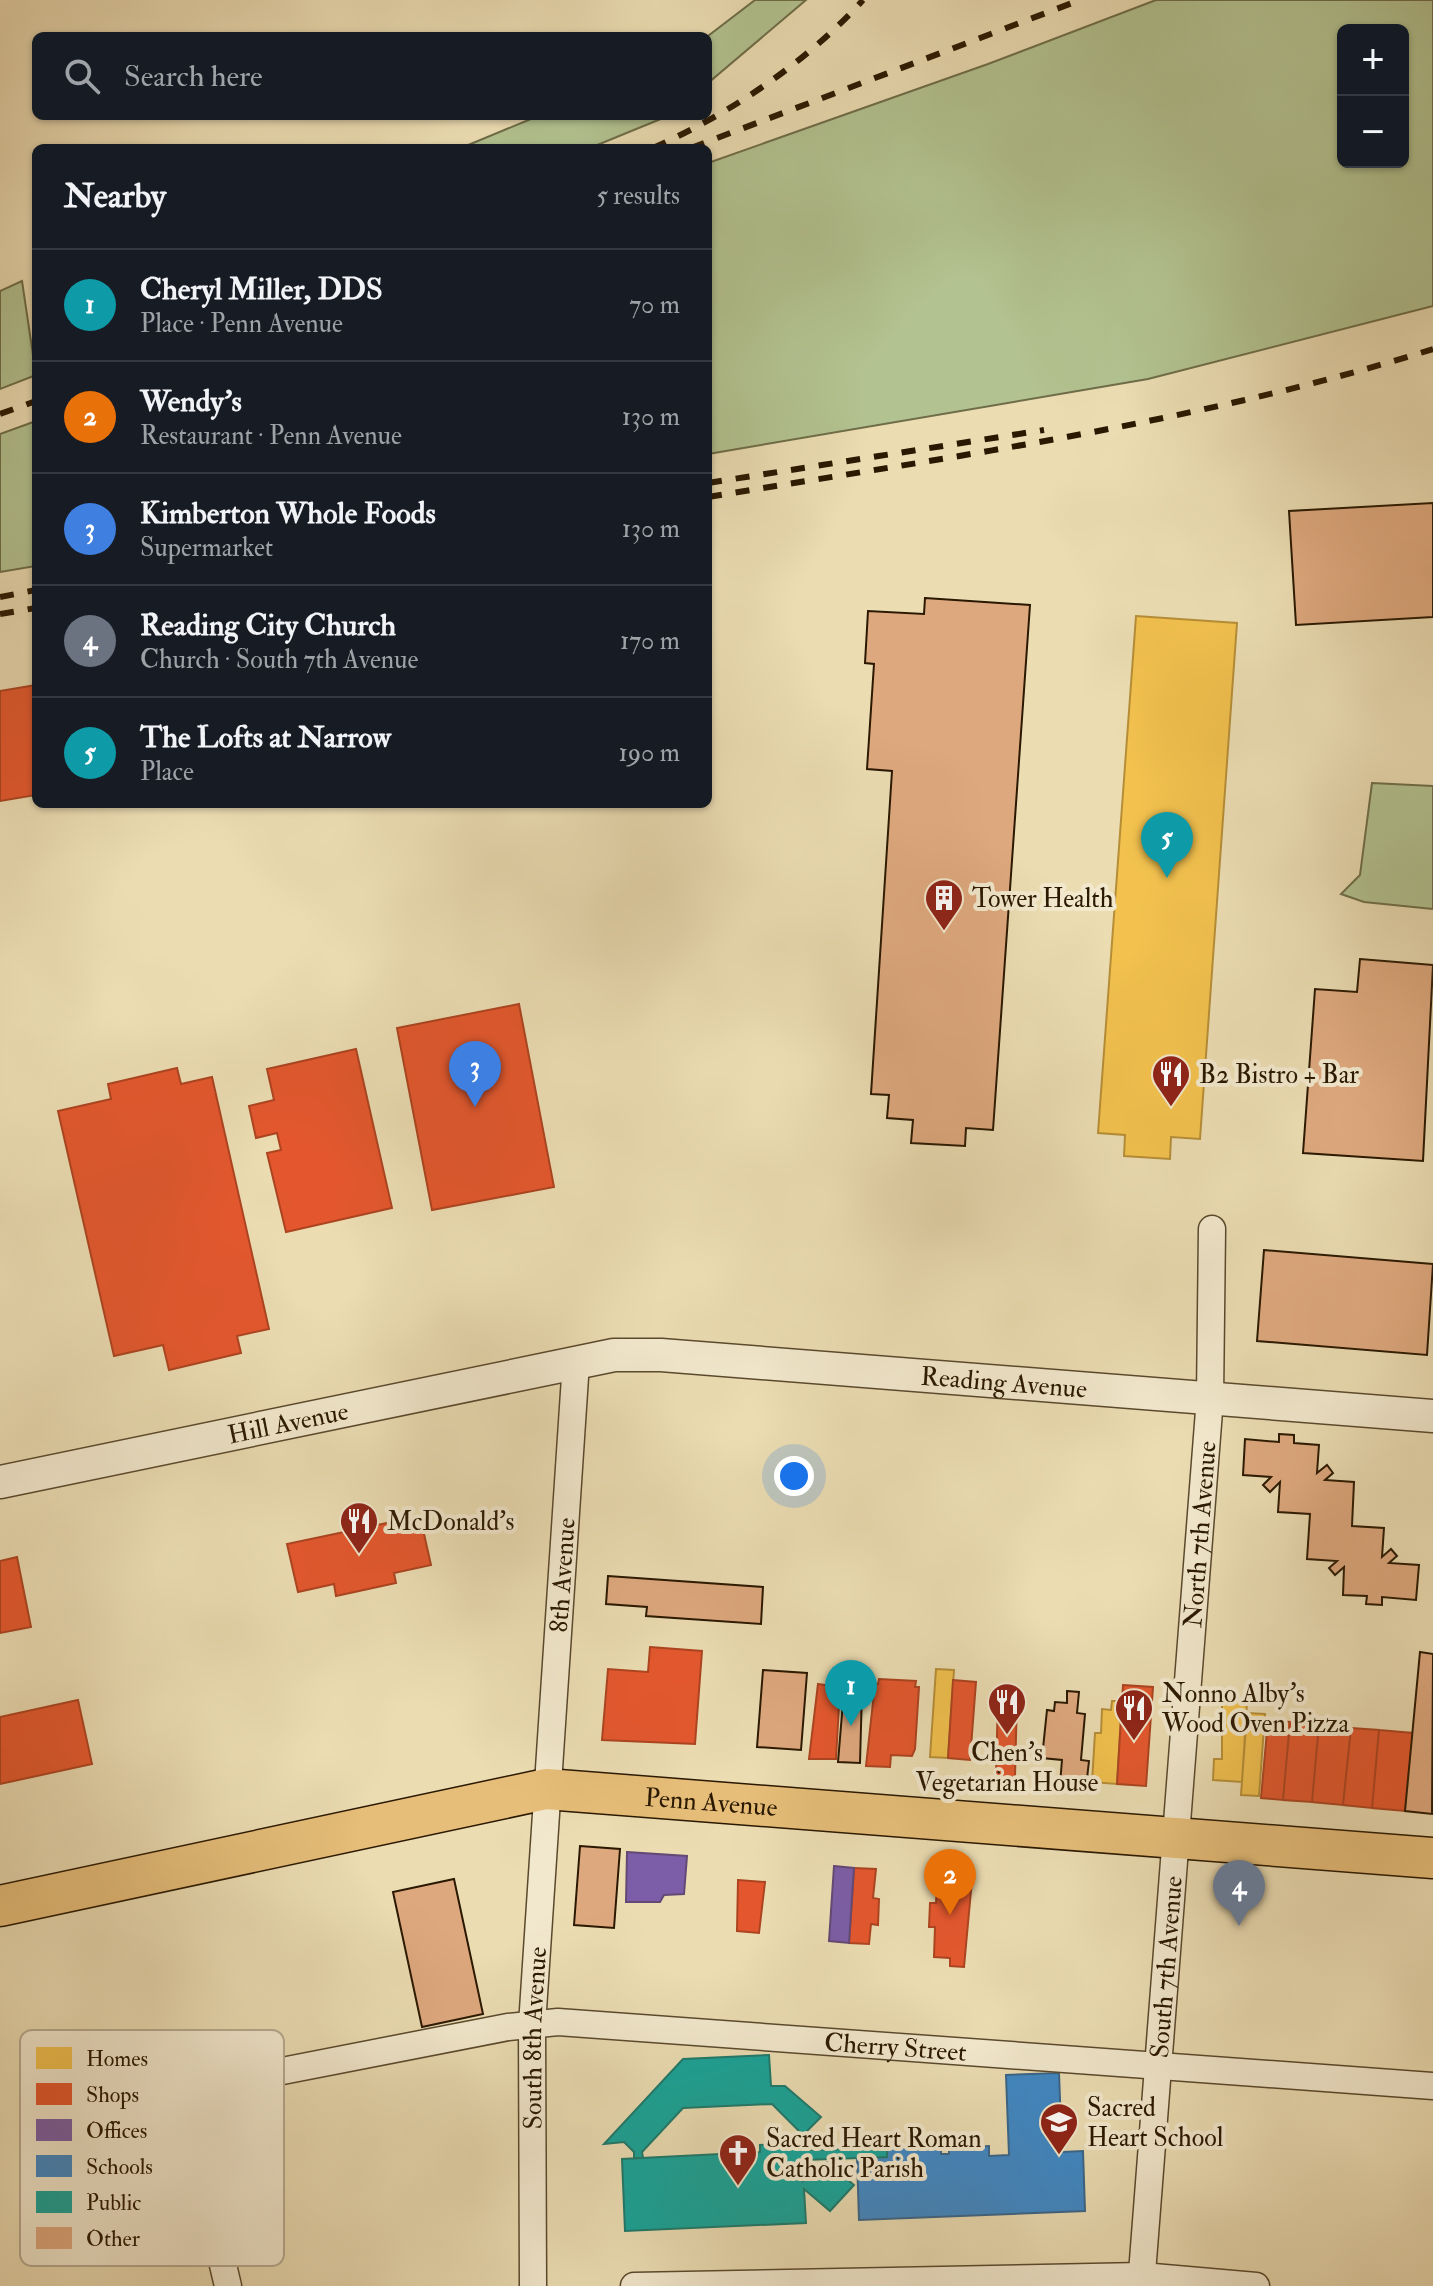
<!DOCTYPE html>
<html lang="en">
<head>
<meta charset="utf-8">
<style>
  body { margin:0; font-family:"IM FELL Double Pica",serif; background:#20242c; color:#f1f3f6 }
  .controls { position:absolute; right:24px; top:24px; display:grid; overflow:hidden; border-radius:12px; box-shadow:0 2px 6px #0004 }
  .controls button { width:72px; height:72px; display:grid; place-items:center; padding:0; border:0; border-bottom:2px solid #363941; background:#171b24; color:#f1f3f6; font:40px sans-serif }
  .you { position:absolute; left:794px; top:1476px; width:28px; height:28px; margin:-20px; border:6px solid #fff; border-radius:50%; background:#1a73e8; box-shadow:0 0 0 12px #1a73e833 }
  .badge { display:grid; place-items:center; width:52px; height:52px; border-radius:50%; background:#b45309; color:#fff; font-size:26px; font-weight:700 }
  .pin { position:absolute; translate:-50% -66px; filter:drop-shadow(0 2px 4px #0008) }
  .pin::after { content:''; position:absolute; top:42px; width:28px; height:24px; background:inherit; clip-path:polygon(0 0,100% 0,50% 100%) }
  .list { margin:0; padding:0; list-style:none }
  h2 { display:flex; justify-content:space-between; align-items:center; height:104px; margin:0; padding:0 32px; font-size:34px }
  h2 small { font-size:26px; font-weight:400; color:#9ea1a6 }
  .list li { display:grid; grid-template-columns:52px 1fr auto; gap:24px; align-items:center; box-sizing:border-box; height:112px; padding:0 32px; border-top:2px solid #363941 }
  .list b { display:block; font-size:30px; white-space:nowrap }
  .list p { margin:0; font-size:26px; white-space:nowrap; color:#9ea1a6 }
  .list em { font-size:26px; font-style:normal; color:#9ea1a6 }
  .icon { flex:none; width:44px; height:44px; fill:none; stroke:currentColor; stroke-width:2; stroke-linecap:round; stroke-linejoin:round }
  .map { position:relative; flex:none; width:1433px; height:2286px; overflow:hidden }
  .search { position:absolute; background:#171b24; box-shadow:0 2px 6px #0004; left:32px; top:32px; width:680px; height:88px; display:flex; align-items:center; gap:20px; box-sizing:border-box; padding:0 28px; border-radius:12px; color:#9ea1a6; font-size:30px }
  .panel { position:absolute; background:#171b24; box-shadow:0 2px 6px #0004; left:32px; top:144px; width:680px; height:664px; border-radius:12px }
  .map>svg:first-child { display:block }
  .green { fill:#b2c290; stroke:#6e6d48; stroke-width:2; fill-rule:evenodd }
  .homes { fill:#f2c14e; stroke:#b68e37; stroke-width:2 }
  .shops { fill:#e4572e; stroke:#ac4420; stroke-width:2 }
  .offices { fill:#7b5ea7; stroke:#634975; stroke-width:2 }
  .schools { fill:#3f88c5; stroke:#39668a; stroke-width:2 }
  .public { fill:#17a398; stroke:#1d796b; stroke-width:2 }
  .building { fill:#dea87e; stroke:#2a1801; stroke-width:2 }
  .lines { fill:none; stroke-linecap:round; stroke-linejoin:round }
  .minor-casing { stroke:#5a492d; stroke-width:29 }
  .tertiary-casing { stroke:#5a492d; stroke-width:35 }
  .primary-casing { stroke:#2a1801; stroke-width:43 }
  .minor { stroke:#f2e8cd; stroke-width:26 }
  .tertiary { stroke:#f2e8cd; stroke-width:32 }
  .primary { stroke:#e6be79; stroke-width:40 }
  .rail { stroke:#2a1801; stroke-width:6; stroke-dasharray:14 14; stroke-linecap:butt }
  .labels { text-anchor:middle; stroke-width:8; stroke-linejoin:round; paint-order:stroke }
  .poi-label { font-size:26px; fill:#2a1801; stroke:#f2e8cd; text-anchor:start }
  .street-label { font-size:26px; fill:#2a1801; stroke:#f2e8cd }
  .key { fill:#f2e8cd; stroke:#b6aa90; stroke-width:2 }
  .key-label { font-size:22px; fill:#2a1801 }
</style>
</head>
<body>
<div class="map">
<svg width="1433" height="2286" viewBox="0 0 1433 2286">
  <rect width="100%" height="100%" fill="#ebdcb2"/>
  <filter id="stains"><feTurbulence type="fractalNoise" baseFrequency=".0025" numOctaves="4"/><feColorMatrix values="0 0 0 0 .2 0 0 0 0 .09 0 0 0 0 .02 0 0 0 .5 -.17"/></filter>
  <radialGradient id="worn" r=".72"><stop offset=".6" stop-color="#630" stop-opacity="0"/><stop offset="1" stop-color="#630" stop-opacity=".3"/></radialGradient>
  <!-- green -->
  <path class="green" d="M 755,0 L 806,0 L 708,83 L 708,36 Z
    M 1156,0 L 1433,0 L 1433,306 L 1148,379 L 708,454 L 708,163 L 988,64 ZM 1343,30 L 1403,30 L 1403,162 L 1343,162 Z
    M 538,116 L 668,116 L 590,148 L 461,148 Z
    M 22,281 L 36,375 L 0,389 L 0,291 Z
    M 36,421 L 36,566 L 0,572 L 0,434 Z
    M 1372,783 L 1433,786 L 1433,909 L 1364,902 L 1341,894 L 1360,875 Z"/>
  <!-- homes -->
  <path class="homes" d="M 1136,616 L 1237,623 L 1200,1139 L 1171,1137 L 1170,1159 L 1124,1156 L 1125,1135 L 1098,1133 Z
    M 936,1669 L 954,1670 L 948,1758 L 930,1757 Z
    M 1112,1701 L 1122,1701 L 1117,1784 L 1092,1782 L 1095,1733 L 1101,1733 L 1102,1709 L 1111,1710 Z
    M 1222,1701 L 1247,1702 L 1242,1782 L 1213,1780 L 1214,1759 L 1222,1759 Z
    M 1247,1713 L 1265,1714 L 1259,1796 L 1241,1795 Z"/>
  <!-- shops -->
  <path class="shops" d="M 36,685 L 36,795 L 0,801 L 0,691 Z
    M 519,1004 L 554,1187 L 432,1210 L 397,1028 Z
    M 356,1049 L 392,1208 L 286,1232 L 267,1153 L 281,1150 L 277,1133 L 256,1138 L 249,1106 L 274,1100 L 267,1069 Z
    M 177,1068 L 181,1084 L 212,1077 L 269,1329 L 237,1336 L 241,1353 L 169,1370 L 163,1345 L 114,1356 L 58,1111 L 111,1099 L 108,1084 Z
    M 420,1516 L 431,1565 L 394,1573 L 396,1583 L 336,1596 L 334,1584 L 298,1592 L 287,1544 Z
    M 17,1557 L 31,1627 L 0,1633 L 0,1561 Z
    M 650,1647 L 702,1651 L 695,1744 L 602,1740 L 608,1669 L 648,1672 Z
    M 879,1679 L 916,1681 L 915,1687 L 919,1687 L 915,1749 L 912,1756 L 891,1755 L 890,1767 L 866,1766 L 875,1684 L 878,1684 Z
    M 953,1680 L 976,1682 L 970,1760 L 948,1758 Z
    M 818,1684 L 840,1687 L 836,1759 L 809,1759 Z
    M 1123,1685 L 1153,1687 L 1146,1786 L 1117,1784 Z
    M 998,1695 L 1017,1696 L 1015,1777 L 996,1777 Z
    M 78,1700 L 92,1764 L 0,1784 L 0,1717 Z
    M 1268,1720 L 1290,1722 L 1283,1800 L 1261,1798 Z
    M 1290,1722 L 1319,1724 L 1312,1802 L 1283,1800 Z
    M 1319,1724 L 1351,1728 L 1343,1805 L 1312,1802 Z
    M 1351,1728 L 1379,1730 L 1372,1808 L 1343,1805 Z
    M 1379,1730 L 1413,1733 L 1405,1811 L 1372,1808 Z
    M 938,1867 L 973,1869 L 964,1967 L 950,1966 L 950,1958 L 934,1957 L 935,1927 L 929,1927 L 930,1903 L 936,1903 Z
    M 854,1868 L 876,1869 L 873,1898 L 879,1899 L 878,1925 L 871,1924 L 869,1944 L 849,1943 Z
    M 738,1880 L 765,1882 L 759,1933 L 737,1931 Z"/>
  <!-- offices -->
  <path class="offices" d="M 627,1852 L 687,1856 L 684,1894 L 664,1895 L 660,1902 L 626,1902 Z
    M 834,1866 L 854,1868 L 849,1943 L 829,1941 Z"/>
  <!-- schools -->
  <path class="schools" d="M 1059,2073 L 1062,2152 L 1083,2151 L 1085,2211 L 859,2220 L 857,2158 L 887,2157 L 887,2148 L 941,2146 L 941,2154 L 949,2154 L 949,2148 L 989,2146 L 989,2156 L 1009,2155 L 1006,2075 Z"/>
  <!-- public -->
  <path class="public" d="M 769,2055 L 771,2086 L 785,2086 L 821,2117 L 803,2135 L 772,2104 L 683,2108 L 642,2152 L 643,2158 L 634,2158 L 634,2152 L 624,2142 L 604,2144 L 683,2059 Z
    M 810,2143 L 810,2150 L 887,2148 L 887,2157 L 803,2160 L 803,2181 L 827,2162 L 854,2185 L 830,2211 L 804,2189 L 806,2223 L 625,2231 L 622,2159 L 760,2152 L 760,2145 Z"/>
  <!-- building -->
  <path class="building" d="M 1433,503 L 1433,617 L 1296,625 L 1289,511 Z
    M 925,598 L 1030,605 L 993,1130 L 966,1128 L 965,1146 L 911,1143 L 913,1120 L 887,1118 L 889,1095 L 871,1094 L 892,771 L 867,769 L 874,664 L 865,663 L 868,611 L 924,614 Z
    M 1360,959 L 1433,965 L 1423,1161 L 1303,1153 L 1315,989 L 1357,992 Z
    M 1264,1250 L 1433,1264 L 1427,1355 L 1257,1341 Z
    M 1279,1434 L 1294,1435 L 1294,1443 L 1319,1445 L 1317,1473 L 1327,1465 L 1333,1473 L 1325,1480 L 1354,1482 L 1352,1526 L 1384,1528 L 1382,1557 L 1391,1549 L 1397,1556 L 1389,1563 L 1419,1565 L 1416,1600 L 1382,1597 L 1382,1605 L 1366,1604 L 1367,1596 L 1343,1595 L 1344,1567 L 1335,1575 L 1329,1568 L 1337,1561 L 1307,1559 L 1310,1514 L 1278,1512 L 1280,1482 L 1270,1492 L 1263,1485 L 1271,1477 L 1243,1475 L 1245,1439 L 1279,1442 Z
    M 608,1576 L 763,1587 L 761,1624 L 646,1616 L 647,1607 L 606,1604 Z
    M 1420,1652 L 1433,1654 L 1432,1814 L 1405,1811 Z
    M 763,1670 L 807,1673 L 801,1750 L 757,1747 Z
    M 844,1690 L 862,1690 L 860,1763 L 838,1762 Z
    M 1067,1691 L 1079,1692 L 1077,1713 L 1085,1714 L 1081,1760 L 1089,1761 L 1086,1787 L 1060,1784 L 1062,1760 L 1042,1758 L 1047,1710 L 1054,1711 L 1055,1702 L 1067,1703 Z
    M 580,1846 L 620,1849 L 614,1928 L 574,1925 Z
    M 454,1879 L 483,2014 L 422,2027 L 393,1892 Z"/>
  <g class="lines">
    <!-- minor casing -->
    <g class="minor-casing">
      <g id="minor">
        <path d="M 181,2089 L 228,2286"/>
        <path id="s1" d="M 61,2114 L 508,2027 L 558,2022 L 1433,2086"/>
        <path id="s2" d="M 533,2286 L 532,2025 L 576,1362"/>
        <path d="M 634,2286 L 1142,2276 L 1256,2286"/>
        <path id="s3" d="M 1141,2286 L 1210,1398 L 1212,1229"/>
      </g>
    </g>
    <!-- tertiary casing -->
    <g class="tertiary-casing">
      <g id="tertiary">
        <path id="s4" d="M 0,1482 L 614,1355 L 661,1355 L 1433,1416"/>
      </g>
    </g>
    <!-- primary casing -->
    <g class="primary-casing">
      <g id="primary">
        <path id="s5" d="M 0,1906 L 546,1789 L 1433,1858"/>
      </g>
    </g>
    <!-- minor -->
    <use href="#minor" class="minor"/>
    <!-- tertiary -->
    <use href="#tertiary" class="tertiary"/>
    <!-- primary -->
    <use href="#primary" class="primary"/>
    <!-- rail -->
    <path class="rail" d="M 653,148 C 731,113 806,63 863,0
      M 691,148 L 1080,0
      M 0,414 L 36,401
      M 708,483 L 1044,430
      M 708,497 C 951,457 1197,423 1433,349
      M 0,597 L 36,590
      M 0,614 L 36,608"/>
  </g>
  <!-- icons -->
  <defs>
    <g id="building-pin" transform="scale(2)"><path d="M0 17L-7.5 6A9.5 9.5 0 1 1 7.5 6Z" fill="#8f2418" stroke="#f2e8cd"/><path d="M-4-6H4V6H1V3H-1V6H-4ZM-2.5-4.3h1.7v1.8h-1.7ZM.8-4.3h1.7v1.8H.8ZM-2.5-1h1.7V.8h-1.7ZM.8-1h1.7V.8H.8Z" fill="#fff"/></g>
    <g id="restaurant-pin" transform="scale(2)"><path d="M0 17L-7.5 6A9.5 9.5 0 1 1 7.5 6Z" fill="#8f2418" stroke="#f2e8cd"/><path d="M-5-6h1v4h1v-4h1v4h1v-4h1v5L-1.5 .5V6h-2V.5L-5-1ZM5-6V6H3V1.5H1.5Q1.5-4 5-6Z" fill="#fff"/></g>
    <g id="school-pin" transform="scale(2)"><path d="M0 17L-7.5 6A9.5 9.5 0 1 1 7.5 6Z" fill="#8f2418" stroke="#f2e8cd"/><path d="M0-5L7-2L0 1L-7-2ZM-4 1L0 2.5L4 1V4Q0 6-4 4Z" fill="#fff"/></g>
    <g id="church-pin" transform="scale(2)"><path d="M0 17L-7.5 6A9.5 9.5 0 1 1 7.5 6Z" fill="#8f2418" stroke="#f2e8cd"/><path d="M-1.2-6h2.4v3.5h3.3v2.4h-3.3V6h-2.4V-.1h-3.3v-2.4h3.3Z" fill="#fff"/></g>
  </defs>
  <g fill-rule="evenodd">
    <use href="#building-pin" x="944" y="898"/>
    <use href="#restaurant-pin" x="1171" y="1074"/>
    <use href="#restaurant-pin" x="359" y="1521"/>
    <use href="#restaurant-pin" x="1007" y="1702"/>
    <use href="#restaurant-pin" x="1134" y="1708"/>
    <use href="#school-pin" x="1059" y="2122"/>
    <use href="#church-pin" x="738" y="2153"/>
  </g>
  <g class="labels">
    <!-- poi labels -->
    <g class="poi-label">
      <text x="972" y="907">Tower Health</text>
      <text x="1199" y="1083">B2 Bistro + Bar</text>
      <text x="387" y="1530">McDonald's</text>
      <text x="1162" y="1702">Nonno Alby’s<tspan x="1162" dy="30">Wood Oven Pizza</tspan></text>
      <text x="1007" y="1761" text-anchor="middle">Chen's<tspan x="1007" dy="30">Vegetarian House</tspan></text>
      <text x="1087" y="2116">Sacred<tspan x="1087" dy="30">Heart School</tspan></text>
      <text x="766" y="2147">Sacred Heart Roman<tspan x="766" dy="30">Catholic Parish</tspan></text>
    </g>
    <!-- street labels -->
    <g class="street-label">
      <text dy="9" stroke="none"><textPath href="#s4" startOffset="1018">Reading Avenue</textPath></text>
      <text dy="9" stroke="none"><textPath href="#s4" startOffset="294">Hill Avenue</textPath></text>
      <text dy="9" stroke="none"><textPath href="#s3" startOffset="754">North 7th Avenue</textPath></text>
      <text dy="9" stroke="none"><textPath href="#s2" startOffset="712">8th Avenue</textPath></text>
      <text dy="9" stroke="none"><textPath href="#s5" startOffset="724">Penn Avenue</textPath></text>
      <text dy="9" stroke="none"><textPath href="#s3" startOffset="320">South 7th Avenue</textPath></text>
      <text dy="9" stroke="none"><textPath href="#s2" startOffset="248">South 8th Avenue</textPath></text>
      <text dy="9" stroke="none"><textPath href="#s1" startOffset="844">Cherry Street</textPath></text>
    </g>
  </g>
  <!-- legend -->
  <rect x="20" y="2030" width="264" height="236" rx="12" class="key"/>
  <rect x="36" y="2047" width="36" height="22" fill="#f2c14e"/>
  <rect x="36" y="2083" width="36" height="22" fill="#e4572e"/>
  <rect x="36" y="2119" width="36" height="22" fill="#7b5ea7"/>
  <rect x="36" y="2155" width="36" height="22" fill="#3f88c5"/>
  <rect x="36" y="2191" width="36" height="22" fill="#17a398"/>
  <rect x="36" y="2227" width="36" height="22" fill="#dea87e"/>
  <g class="key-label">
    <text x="86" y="2066">Homes</text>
    <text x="86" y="2102">Shops</text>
    <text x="86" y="2138">Offices</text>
    <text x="86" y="2174">Schools</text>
    <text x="86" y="2210">Public</text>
    <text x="86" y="2246">Other</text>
  </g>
  <rect width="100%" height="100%" filter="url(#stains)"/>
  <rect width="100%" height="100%" fill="url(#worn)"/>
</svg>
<div class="controls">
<button>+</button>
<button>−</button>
</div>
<div class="you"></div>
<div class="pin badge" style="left:851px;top:1726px;background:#0f9aa8">1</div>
<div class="pin badge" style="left:950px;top:1915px;background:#e8710a">2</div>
<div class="pin badge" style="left:475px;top:1107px;background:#3f7fe0">3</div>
<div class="pin badge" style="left:1239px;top:1926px;background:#6b7280">4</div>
<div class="pin badge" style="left:1167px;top:878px;background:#0f9aa8">5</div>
<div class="search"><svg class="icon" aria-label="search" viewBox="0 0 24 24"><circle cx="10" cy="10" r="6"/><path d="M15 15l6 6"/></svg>Search here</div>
<section class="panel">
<h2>Nearby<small>5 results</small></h2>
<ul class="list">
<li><span class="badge" style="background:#0f9aa8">1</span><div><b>Cheryl Miller, DDS</b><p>Place · Penn Avenue</p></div><em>70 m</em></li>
<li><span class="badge" style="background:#e8710a">2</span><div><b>Wendy's</b><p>Restaurant · Penn Avenue</p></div><em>130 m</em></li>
<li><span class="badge" style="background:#3f7fe0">3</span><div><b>Kimberton Whole Foods</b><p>Supermarket</p></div><em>130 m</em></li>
<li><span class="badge" style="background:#6b7280">4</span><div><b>Reading City Church</b><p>Church · South 7th Avenue</p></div><em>170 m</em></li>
<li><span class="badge" style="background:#0f9aa8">5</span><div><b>The Lofts at Narrow</b><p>Place</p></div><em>190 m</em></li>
</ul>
</section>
</div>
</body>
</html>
